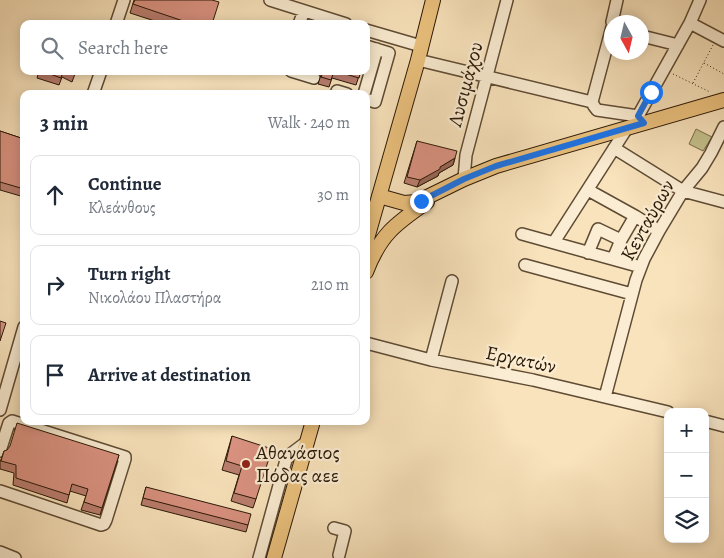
<!DOCTYPE html>
<html lang="en">
<head>
<meta charset="utf-8">
<style>
  body { margin:0; font-family:Alegreya,serif; background:#f2f2f3; color:#1f2937 }
  .controls { position:absolute; right:15px; bottom:15px; display:grid; overflow:hidden; border-radius:10px; box-shadow:0 2px 12px #0003 }
  .controls button { width:45px; height:45px; display:grid; place-items:center; padding:0; border:0; border-bottom:1px solid #e0e1e3; background:#fff; color:#1f2937; font:25px sans-serif }
  .compass { position:absolute; left:604px; top:15px; width:45px; height:45px; border-radius:50%; background:#fff; box-shadow:0 2px 12px #0003; rotate:172deg }
  .stop { position:absolute; width:15px; height:15px; margin:-11px; border:4px solid #1a73e8; border-radius:50%; background:#fff }
  .stop.end { background:#1a73e8; border-color:#fff; box-shadow:0 1px 5px #0008 }
  .list { margin:0; padding:0; list-style:none }
  h2 { display:flex; justify-content:space-between; align-items:center; height:65px; margin:0; padding:0 20px; font-size:21px }
  h2 small { font-size:16px; font-weight:400; color:#747a83 }
  .list li { display:grid; grid-template-columns:32px 1fr auto; gap:15px; align-items:center; box-sizing:border-box; height:80px; margin:0 10px 10px; padding:0 10px; border:1px solid #e0e1e3; border-radius:10px }
  .list b { display:block; font-size:19px; white-space:nowrap }
  .list p { margin:0; font-size:16px; white-space:nowrap; color:#747a83 }
  .list em { font-size:16px; font-style:normal; color:#747a83 }
  .icon { flex:none; width:28px; height:28px; fill:none; stroke:currentColor; stroke-width:2; stroke-linecap:round; stroke-linejoin:round }
  .map { position:relative; flex:none; width:724px; height:558px; overflow:hidden }
  .search { position:absolute; background:#fff; box-shadow:0 2px 12px #0003; left:20px; top:20px; width:350px; height:55px; display:flex; align-items:center; gap:12px; box-sizing:border-box; padding:0 18px; border-radius:10px; color:#747a83; font-size:19px }
  .panel { position:absolute; background:#fff; box-shadow:0 2px 12px #0003; left:20px; top:90px; width:350px; height:335px; border-radius:10px }
  .map>svg:first-child { display:block }
  .green { fill:#c4c18c; stroke:#776c49 }
  .lines { fill:none; stroke-linecap:round; stroke-linejoin:round }
  .minor-casing { stroke:#5e4b34; stroke-width:14 }
  .major-casing { stroke:#2a1806; stroke-width:16 }
  .path { stroke:#2a1806; stroke-width:1; stroke-dasharray:1 2.5; stroke-linecap:butt }
  .minor { stroke:#fbedd3; stroke-width:11 }
  .major { stroke:#ecc27e; stroke-width:14 }
  .wall { fill:#bb7e6f; stroke:#2a1806 }
  .shaded-wall { fill:#99665a; stroke:#2a1806 }
  .building { fill:#da9281; stroke:#2a1806 }
  .route { stroke:#1a73e8; stroke-width:6 }
  .poi-dot { fill:#8f2418; stroke:#fbedd3; stroke-width:2 }
  .labels { text-anchor:middle; stroke-width:4.5; stroke-linejoin:round; paint-order:stroke }
  .street-label { font-size:20px; fill:#2a1806; stroke:#fbedd3 }
  .poi-label { font-size:20px; fill:#2a1806; stroke:#fbedd3; text-anchor:start }
</style>
</head>
<body>
<div class="map">
<svg width="724" height="558" viewBox="0 0 724 558">
  <rect width="100%" height="100%" fill="#f9e3bc"/>
  <filter id="stains"><feTurbulence type="fractalNoise" baseFrequency=".004" numOctaves="4"/><feColorMatrix values="0 0 0 0 .2 0 0 0 0 .09 0 0 0 0 .02 0 0 0 .5 -.17"/></filter>
  <radialGradient id="worn" r=".72"><stop offset=".6" stop-color="#630" stop-opacity="0"/><stop offset="1" stop-color="#630" stop-opacity=".3"/></radialGradient>
  <!-- green -->
  <path class="green" d="M 696,129 L 712,137 L 703,151 L 689,144 Z"/>
  <g class="lines">
    <!-- minor casing -->
    <g class="minor-casing">
      <path id="minor" d="M 270,0 L 346,24
        M 612,22 L 617,0
        M 690,23 L 724,41
        M 116,24 L 124,0
        M 299,24 L 304,11
        M 366,30 L 421,46
        M 642,36 L 678,45
        M 366,46 L 389,53 L 375,102 L 366,99
        M 418,60 L 592,102
        M 291,71 L 314,78
        M 337,91 L 347,94
        M 93,94 L 101,71
        M 364,94 L 377,49
        M 592,102 L 612,27
        M 592,102 L 594,106 L 597,110 L 638,116
        M 644,123 L 638,116 L 690,23 L 700,0
        M 614,148 L 683,191 L 724,202
        M 464,179 L 466,155 L 507,0
        M 588,190 L 635,216 L 659,231
        M 522,234 L 641,267
        M 554,242 L 627,128
        M 588,253 L 598,229 L 621,240
        M 613,259 L 621,240 L 635,216
        M 525,265 L 632,294
        M 366,343 L 431,360 L 533,380 L 668,412
        M 431,360 L 452,281
        M 605,397 L 636,280 L 644,259 L 659,231 L 683,191 L 702,168 L 711,153 L 724,127
        M 0,410 L 24,327
        M 705,421 L 724,426
        M 0,451 L 9,423 L 12,421 L 122,456 L 125,457 L 125,459 L 106,520 L 104,524 L 101,525 L 0,491
        M 334,528 L 345,531 L 339,555
        M 0,552 L 15,558
        M 259,558 L 286,460 L 292,453 L 308,441"/>
    </g>
    <!-- major casing -->
    <g class="major-casing">
      <path id="major" d="M 379,196 L 404,203 L 417,202 L 464,179 L 496,166 L 724,100
        M 366,242 L 418,60 L 433,0
        M 366,272 C 380,235 395,224 427,202
        M 274,558 L 313,421"/>
    </g>
    <!-- path -->
    <path class="path" d="M 704,63 L 724,74
      M 673,74 L 710,92
      M 693,83 L 713,45"/>
    <!-- minor -->
    <use href="#minor" class="minor"/>
    <!-- major -->
    <use href="#major" class="major"/>
  </g>
  <!-- wall -->
  <path class="wall" d="M 134,0 L 212,24 L 164,24 L 130,13 Z
    M 39,71 L 76,71 L 72,82 L 62,77 L 59,85 L 37,78 Z
    M 315,71 L 363,71 L 362,74 L 360,73 L 356,85 L 332,78 L 329,87 L 318,84 L 321,75 L 319,73 Z
    M 0,131 L 24,139 L 24,197 L 0,190 Z
    M 417,141 L 455,158 L 453,165 L 439,173 L 438,176 L 417,187 L 404,183 Z
    M 232,436 L 256,499 L 253,508 L 231,501 L 239,475 L 222,470 Z
    M 4,451 L 119,455 L 100,515 L 81,510 L 86,496 L 70,491 L 67,503 L 13,485 L 14,473 L 0,469 L 0,462 Z
    M 146,487 L 248,525 L 246,532 L 141,505 Z"/>
  <!-- shaded-wall -->
  <path class="shaded-wall" d="M 455,158 L 453,165 L 439,173 L 438,176 L 417,187 L 420,180 L 440,167 Z"/>
  <!-- building -->
  <path class="building" d="M 135,0 L 212,0 L 219,2 L 212,24 L 192,24 L 133,4 Z
    M 366,50 L 369,51 L 366,61 Z
    M 42,71 L 63,71 L 61,78 Z
    M 67,71 L 76,71 L 75,75 Z
    M 324,71 L 334,71 L 331,80 L 321,77 Z
    M 335,71 L 361,71 L 359,78 Z
    M 0,131 L 24,139 L 24,189 L 0,182 Z
    M 417,141 L 457,151 L 455,158 L 440,167 L 440,169 L 420,180 L 407,177 Z
    M 0,321 L 6,323 L 0,341 Z
    M 17,423 L 119,455 L 102,508 L 84,502 L 88,489 L 72,484 L 69,495 L 16,478 L 16,465 L 1,461 L 4,451 L 7,450 L 10,446 Z
    M 232,436 L 272,449 L 256,499 L 234,493 L 242,466 L 226,461 Z
    M 146,487 L 251,514 L 248,525 L 143,498 Z"/>
  <g class="lines">
    <!-- route -->
    <path class="route" d="M 421,201 L 464,179 L 496,166 L 644,123 L 638,116 L 651,92"/>
  </g>
  <!-- markers -->
  <circle class="poi-dot" cx="246" cy="464" r="5"/>
  <g class="labels">
    <!-- street labels -->
    <g class="street-label">
      <text transform="translate(465 84) rotate(-75)" y="7">Λυσιμάχου</text>
      <text transform="translate(647 220) rotate(-61)" y="7">Κενταύρων</text>
      <text transform="translate(521 359) rotate(12)" y="7">Εργατών</text>
    </g>
    <!-- poi labels -->
    <g class="poi-label">
      <text x="256" y="459">Αθανάσιος<tspan x="256" dy="23">Πόδας αεε</tspan></text>
    </g>
  </g>
  <rect width="100%" height="100%" filter="url(#stains)"/>
  <rect width="100%" height="100%" fill="url(#worn)"/>
</svg>
<div class="controls">
<button>+</button>
<button>−</button>
<button><svg class="icon" aria-label="layers" viewBox="0 0 24 24"><path d="M12 4l9 5-9 5-9-5zM3 14l9 5 9-5"/></svg></button>
</div>
<svg class="compass" viewBox="-18 -18 36 36"><path d="M0-13l5 13h-10z" fill="#e53935"/><path d="M0 13l5-13h-10z" fill="#747a83"/></svg>
<div class="stop" style="left:651px;top:92px"></div>
<div class="stop end" style="left:421px;top:201px"></div>
<div class="search"><svg class="icon" aria-label="search" viewBox="0 0 24 24"><circle cx="10" cy="10" r="6"/><path d="M15 15l6 6"/></svg>Search here</div>
<section class="panel">
<h2>3 min<small>Walk · 240 m</small></h2>
<ul class="list">
<li><svg class="icon" aria-label="ahead" viewBox="0 0 24 24"><path d="M12 20V5M6 11l6-6 6 6"/></svg><div><b>Continue</b><p>Κλεάνθους</p></div><em>30 m</em></li>
<li><svg class="icon" aria-label="right" viewBox="0 0 24 24"><path d="M7 20v-9h11M14 6l5 5-5 5"/></svg><div><b>Turn right</b><p>Νικολάου Πλαστήρα</p></div><em>210 m</em></li>
<li><svg class="icon" aria-label="arrive" viewBox="0 0 24 24"><path d="M6 21V4h12l-3 4 3 4H6"/></svg><div><b>Arrive at destination</b></div></li>
</ul>
</section>
</div>
</body>
</html>
